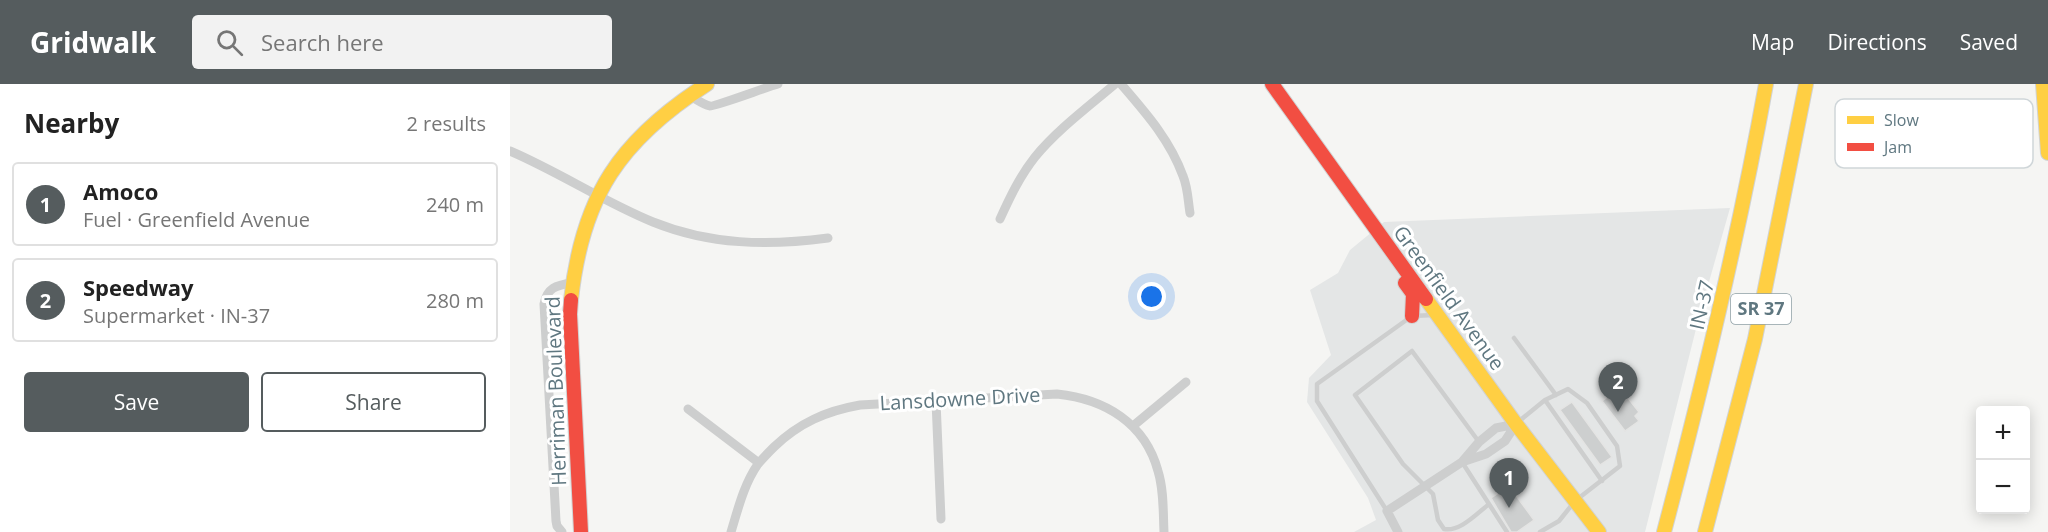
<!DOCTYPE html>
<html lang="en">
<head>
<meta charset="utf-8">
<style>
  body { margin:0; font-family:"Open Sans",sans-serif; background:#f2f2f2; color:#222 }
  .controls { position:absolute; right:18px; bottom:18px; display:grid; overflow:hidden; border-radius:6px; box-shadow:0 3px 15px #0003 }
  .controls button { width:54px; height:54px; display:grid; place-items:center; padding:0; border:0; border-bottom:2px solid #e0e0e0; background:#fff; color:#222; font:30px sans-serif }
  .you { position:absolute; left:642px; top:213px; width:21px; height:21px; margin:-15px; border:4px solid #fff; border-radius:50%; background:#1a73e8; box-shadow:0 0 0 9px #1a73e833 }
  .badge { display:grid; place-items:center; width:39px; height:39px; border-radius:50%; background:#555c5e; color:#fff; font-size:20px; font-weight:700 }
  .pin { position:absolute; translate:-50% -50px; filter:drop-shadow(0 2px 3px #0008) }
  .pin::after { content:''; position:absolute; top:32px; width:21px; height:18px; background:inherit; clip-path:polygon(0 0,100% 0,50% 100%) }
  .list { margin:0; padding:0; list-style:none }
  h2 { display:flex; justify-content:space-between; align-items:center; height:78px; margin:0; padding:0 24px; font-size:26px }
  h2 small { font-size:20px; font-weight:400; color:#767676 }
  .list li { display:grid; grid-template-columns:39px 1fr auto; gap:18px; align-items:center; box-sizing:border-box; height:84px; margin:0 12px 12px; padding:0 12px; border:2px solid #e0e0e0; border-radius:6px }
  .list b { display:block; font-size:22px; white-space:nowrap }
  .list p { margin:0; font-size:20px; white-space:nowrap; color:#767676 }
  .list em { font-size:20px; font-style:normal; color:#767676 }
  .actions { display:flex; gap:12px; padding:18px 24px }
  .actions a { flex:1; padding:14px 0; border:2px solid #555c5e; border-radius:6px; text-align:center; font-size:21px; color:#555c5e }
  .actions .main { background:#555c5e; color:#fff }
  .icon { flex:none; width:33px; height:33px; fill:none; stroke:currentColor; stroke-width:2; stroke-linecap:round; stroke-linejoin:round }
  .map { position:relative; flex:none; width:1538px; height:448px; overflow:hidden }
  header { display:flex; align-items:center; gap:36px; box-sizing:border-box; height:84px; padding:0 30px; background:#555c5e; color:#fff }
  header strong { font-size:28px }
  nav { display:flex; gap:33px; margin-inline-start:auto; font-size:21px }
  .search { width:420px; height:54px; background:#f2f2f2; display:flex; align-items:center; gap:15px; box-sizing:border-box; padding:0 21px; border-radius:6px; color:#767676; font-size:22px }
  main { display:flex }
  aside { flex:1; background:#fff }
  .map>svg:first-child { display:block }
  .built { fill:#e4e6e6 }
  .building { fill:#cdcfcf; stroke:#e4e4e3; stroke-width:1.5 }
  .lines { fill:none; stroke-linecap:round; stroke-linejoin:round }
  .slow-casing { stroke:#d1d3d3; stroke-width:16 }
  .jam-casing { stroke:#d1d3d3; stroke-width:16 }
  .lane { stroke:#cdcece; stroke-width:4.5 }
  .street { stroke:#cdcece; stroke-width:9 }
  .slow { stroke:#ffcf43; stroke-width:14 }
  .jam { stroke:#f24e42; stroke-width:14 }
  .labels { text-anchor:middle; stroke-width:6; stroke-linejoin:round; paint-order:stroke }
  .shield { fill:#fff; stroke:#8fa0a6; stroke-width:1.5 }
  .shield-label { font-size:18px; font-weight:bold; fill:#5f7780 }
  .street-label { font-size:20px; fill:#5f7780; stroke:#fff }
  .key { fill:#fff; stroke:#cfd6d9; stroke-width:1.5 }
  .key-label { font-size:16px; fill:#5f7780 }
</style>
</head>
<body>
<header>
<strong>Gridwalk</strong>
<div class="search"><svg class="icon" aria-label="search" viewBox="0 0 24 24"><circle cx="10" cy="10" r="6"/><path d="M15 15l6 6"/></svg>Search here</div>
<nav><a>Map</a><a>Directions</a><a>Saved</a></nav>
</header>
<main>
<aside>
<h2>Nearby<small>2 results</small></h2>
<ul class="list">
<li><span class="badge">1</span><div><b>Amoco</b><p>Fuel · Greenfield Avenue</p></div><em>240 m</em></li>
<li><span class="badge">2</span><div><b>Speedway</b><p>Supermarket · IN-37</p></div><em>280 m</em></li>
</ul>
<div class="actions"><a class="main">Save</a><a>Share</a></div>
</aside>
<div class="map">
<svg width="1538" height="448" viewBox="0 0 1538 448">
  <rect width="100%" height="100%" fill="#f5f5f3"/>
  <!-- built -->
  <path class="built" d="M 1220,124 L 1189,233 L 1135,448 L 844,448 L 866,436 L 858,414 L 797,318 L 799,294 L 821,271 L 800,206 L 828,189 L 840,166 L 874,138 Z"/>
  <!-- building -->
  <path class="building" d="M 1107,306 L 1114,316 L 1118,314 L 1129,328 L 1125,332 L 1129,337 L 1115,347 L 1092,317 Z
    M 1062,318 L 1102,373 L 1090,381 L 1050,326 Z
    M 999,402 L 1024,436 L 1007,448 L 1001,448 L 981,414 Z"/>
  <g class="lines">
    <!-- slow casing -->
    <g class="slow-casing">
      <path id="slow" d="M 1533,0 L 1538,69
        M 916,215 L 1006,340 L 1089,448
        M 61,216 C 72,112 110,56 197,0
        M 1154,448 C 1193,300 1229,151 1256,0
        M 1195,448 L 1245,255 L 1296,0"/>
    </g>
    <!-- jam casing -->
    <g class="jam-casing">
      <path id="jam" d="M 762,0 L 916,215
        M 895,199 L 903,210 L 902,232
        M 61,216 L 60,230 L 71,448"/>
    </g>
    <!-- lane -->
    <path class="lane" d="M 1004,254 L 1046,311
      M 1035,316 L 1092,397
      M 1008,338 L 1035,316 L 1058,305 L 1077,319 L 1107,362 L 1110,382 L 1065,417 L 1049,437 L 1030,448
      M 969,358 L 902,267 L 845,311 L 893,380 L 923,410 L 928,436 L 934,445 C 950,448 966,430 978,421
      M 952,378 L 997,448
      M 877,427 L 807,317 L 807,300 L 902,232 L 924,231"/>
    <!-- street -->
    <path class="street" d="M 611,0 C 636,29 660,56 673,92 C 678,104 678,117 680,129
      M 178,11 C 185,14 192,20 200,22 C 204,23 257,3 268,0
      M 0,67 C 49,88 94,118 143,138 C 200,161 258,162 318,154
      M 490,135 C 500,113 510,92 525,73 C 547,46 578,23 605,0
      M 426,317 L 431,435
      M 178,325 L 249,379
      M 623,342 L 676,298
      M 952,378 L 969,358 L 986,344 L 1006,340
      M 52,448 L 47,442 L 46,437 L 34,220 C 37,204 46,201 62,199
      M 221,448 C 228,425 234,400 248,380 C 253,374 259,368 264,363 C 289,339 316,327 350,321 L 547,310 C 595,315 635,339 648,387 C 654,406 653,428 654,448
      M 888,448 L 877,427 L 952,378 L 976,370 L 995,357 L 1006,340"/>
    <!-- slow -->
    <use href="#slow" class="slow"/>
    <!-- jam -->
    <use href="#jam" class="jam"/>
  </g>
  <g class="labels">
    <!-- shield labels -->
    <rect class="shield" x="1221" y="210" width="60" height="30" rx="4.5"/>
    <g class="shield-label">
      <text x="1251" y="231">SR 37</text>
    </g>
    <!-- street labels -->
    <g class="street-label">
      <text transform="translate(939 214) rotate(54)" y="7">Greenfield Avenue</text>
      <text transform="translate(1192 221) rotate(-77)" y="7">IN-37</text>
      <text transform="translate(46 307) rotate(-92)" y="7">Herriman Boulevard</text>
      <text transform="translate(450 315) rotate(-3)" y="7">Lansdowne Drive</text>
    </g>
  </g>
  <!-- legend -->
  <rect x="1325" y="15" width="198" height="69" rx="9" class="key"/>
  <rect x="1337" y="32" width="27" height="8" fill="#ffcf43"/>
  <rect x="1337" y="59" width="27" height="8" fill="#f24e42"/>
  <g class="key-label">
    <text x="1374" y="42">Slow</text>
    <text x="1374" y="69">Jam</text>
  </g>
</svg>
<div class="controls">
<button>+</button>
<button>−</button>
</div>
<div class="you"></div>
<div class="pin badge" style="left:999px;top:424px">1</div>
<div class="pin badge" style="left:1108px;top:328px">2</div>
</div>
</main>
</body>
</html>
